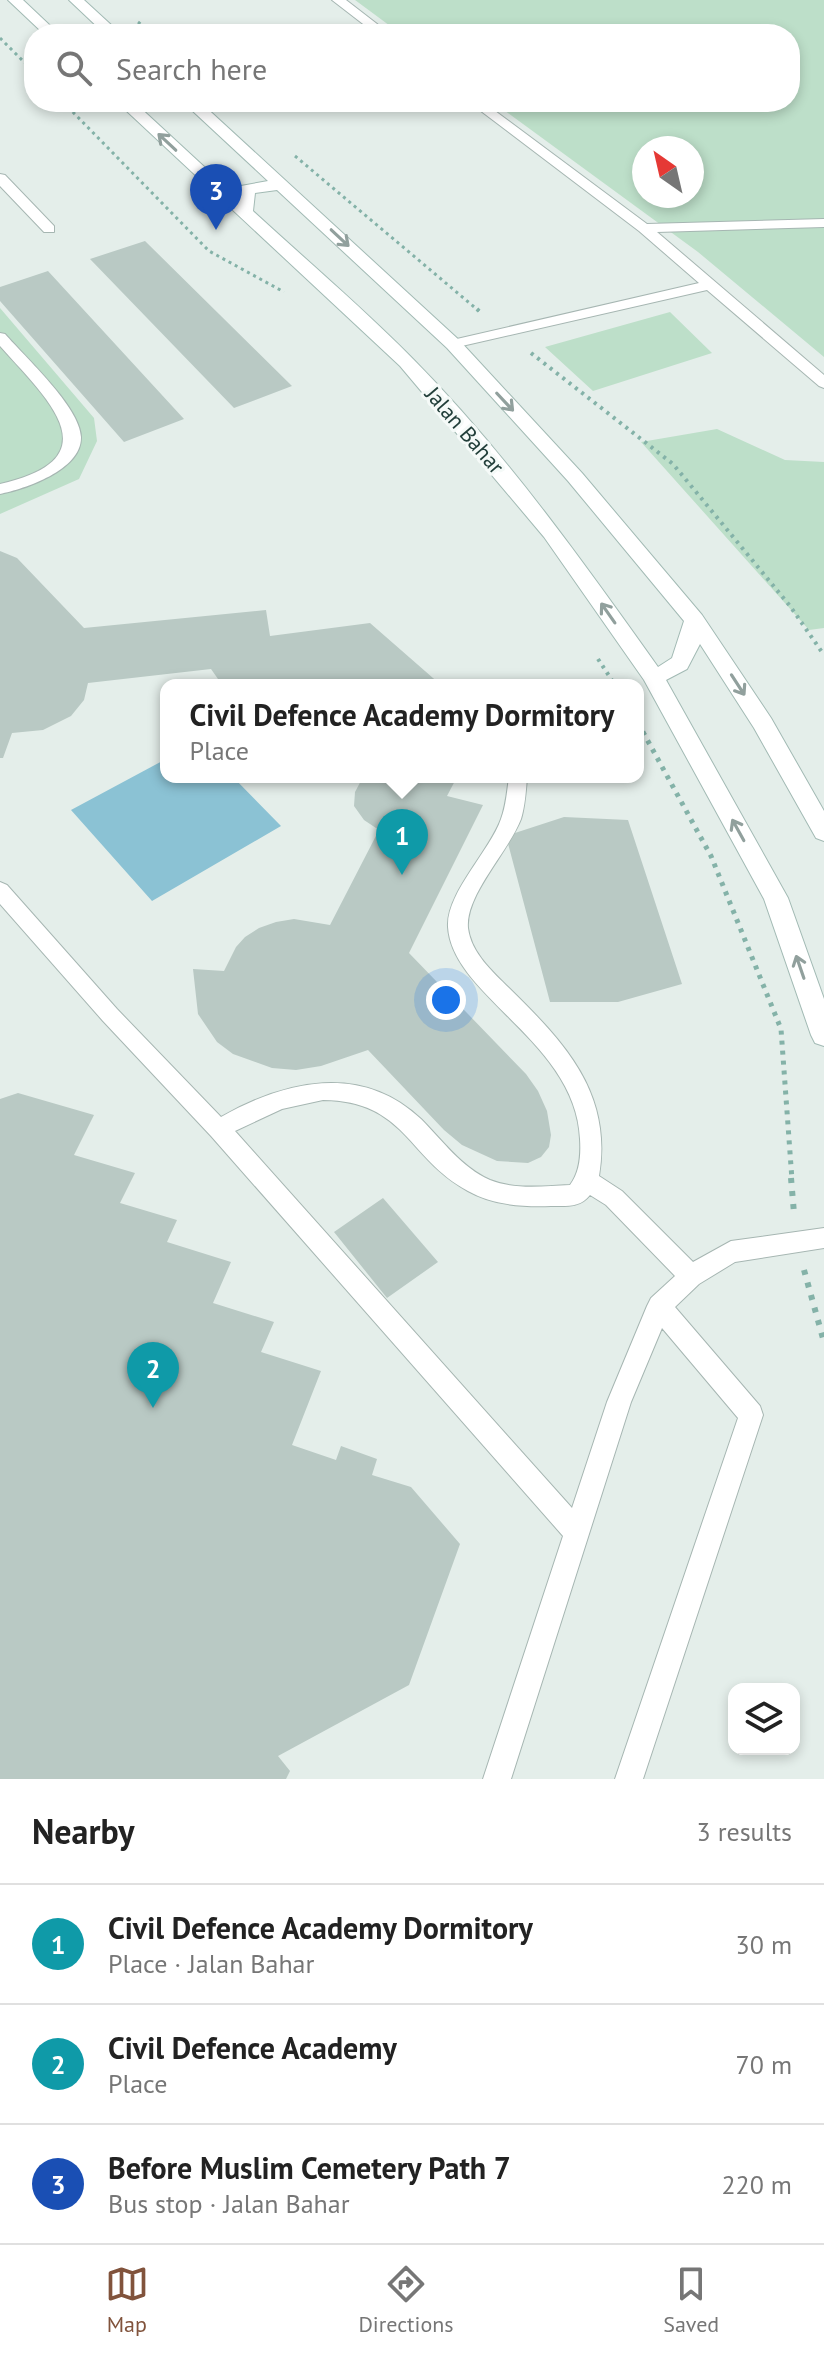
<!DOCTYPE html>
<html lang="en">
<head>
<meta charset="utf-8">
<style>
  body { margin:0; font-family:"PT Sans",sans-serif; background:#f2f2f2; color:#222 }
  .controls { position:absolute; right:24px; bottom:24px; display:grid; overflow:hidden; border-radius:16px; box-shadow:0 4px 12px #0003 }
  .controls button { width:72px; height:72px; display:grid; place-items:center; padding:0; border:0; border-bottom:2px solid #e0e0e0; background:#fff; color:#222; font:40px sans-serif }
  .compass { position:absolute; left:632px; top:136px; width:72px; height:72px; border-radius:50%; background:#fff; box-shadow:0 4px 12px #0003; rotate:326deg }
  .you { position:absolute; left:446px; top:1000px; width:28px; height:28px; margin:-20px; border:6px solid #fff; border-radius:50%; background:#1a73e8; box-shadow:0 0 0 12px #1a73e833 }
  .badge { display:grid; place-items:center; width:52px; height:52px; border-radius:50%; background:#81533c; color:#fff; font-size:26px; font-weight:700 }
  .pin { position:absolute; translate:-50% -66px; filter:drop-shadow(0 2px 4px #0008) }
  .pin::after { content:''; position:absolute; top:42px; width:28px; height:24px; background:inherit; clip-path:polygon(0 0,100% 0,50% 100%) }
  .popup { position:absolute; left:160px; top:679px; width:484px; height:104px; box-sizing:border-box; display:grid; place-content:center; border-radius:16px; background:#fff; filter:drop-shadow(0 2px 6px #0005); font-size:26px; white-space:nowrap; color:#767676 }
  .popup b { font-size:30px; color:#222 }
  .popup::after { content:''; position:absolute; left:50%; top:100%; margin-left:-16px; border:16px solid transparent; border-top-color:#fff }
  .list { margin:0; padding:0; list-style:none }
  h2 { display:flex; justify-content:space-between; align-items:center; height:104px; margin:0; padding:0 32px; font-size:34px }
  h2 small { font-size:26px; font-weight:400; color:#767676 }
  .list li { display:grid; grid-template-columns:52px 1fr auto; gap:24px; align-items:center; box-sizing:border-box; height:120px; padding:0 32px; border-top:2px solid #e0e0e0 }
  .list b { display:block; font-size:30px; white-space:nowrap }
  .list p { margin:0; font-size:26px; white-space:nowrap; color:#767676 }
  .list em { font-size:26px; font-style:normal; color:#767676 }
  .icon { flex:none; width:44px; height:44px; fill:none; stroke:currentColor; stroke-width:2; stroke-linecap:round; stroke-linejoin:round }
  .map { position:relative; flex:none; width:824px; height:1779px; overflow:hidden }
  .search { position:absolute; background:#fff; box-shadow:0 4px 12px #0003; left:24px; right:24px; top:24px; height:88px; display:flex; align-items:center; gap:20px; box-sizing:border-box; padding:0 28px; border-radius:32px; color:#767676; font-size:30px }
  .sheet { height:464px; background:#fff }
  nav { display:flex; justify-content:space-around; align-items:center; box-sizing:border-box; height:112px; border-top:2px solid #e0e0e0; background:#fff; font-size:22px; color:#767676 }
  nav a { display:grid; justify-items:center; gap:4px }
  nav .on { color:#81533c }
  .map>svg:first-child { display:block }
  .green { fill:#bddfc9; fill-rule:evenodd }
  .water { fill:#8bc2d4 }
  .building { fill:#b9c9c4 }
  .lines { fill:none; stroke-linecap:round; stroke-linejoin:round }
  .service-casing { stroke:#a6b6b2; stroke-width:2 }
  .secondary-casing { stroke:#a2bab4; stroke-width:2 }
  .path-far3 { stroke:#84b2a8; stroke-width:3; stroke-dasharray:3 4; stroke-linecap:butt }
  .path-far2 { stroke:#84b2a8; stroke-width:4; stroke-dasharray:3 5; stroke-linecap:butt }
  .path-far1 { stroke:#84b2a8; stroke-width:5; stroke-dasharray:4 6; stroke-linecap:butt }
  .path { stroke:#84b2a8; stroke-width:6; stroke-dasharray:5 8; stroke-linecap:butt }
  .service { fill:#fff; fill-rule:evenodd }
  .secondary { fill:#fff; fill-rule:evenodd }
  .oneway { stroke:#91a09d }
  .labels { text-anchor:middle; stroke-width:6; stroke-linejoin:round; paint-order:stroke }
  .far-street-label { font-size:22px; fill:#23403b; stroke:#f5faf8 }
</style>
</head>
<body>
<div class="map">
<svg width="824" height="1779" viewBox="0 0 824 1779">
  <rect width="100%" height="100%" fill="#e4eeea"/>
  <!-- green -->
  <path class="green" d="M 355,0 L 824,0 L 824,357 L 698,252 L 493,102 L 790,102 L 790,34 L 401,34 ZM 644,148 L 692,148 L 692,196 L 644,196 Z
    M 0,308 L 94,418 L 97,441 L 79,479 L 0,514 Z
    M 670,312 L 712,353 L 593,391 L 545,347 Z
    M 717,429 L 785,460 L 824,462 L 824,628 L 809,630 L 641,442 Z"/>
  <!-- water -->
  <path class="water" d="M 166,759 L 166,777 L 233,777 L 281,826 L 152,901 L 71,810 Z"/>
  <!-- building -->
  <path class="building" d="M 145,241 L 292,386 L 234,408 L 90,259 Z
    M 48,271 L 184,419 L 124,442 L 0,301 L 0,287 Z
    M 0,551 L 17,558 L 84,628 L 266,610 L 270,636 L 370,623 L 441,685 L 358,685 L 352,679 L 302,685 L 230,685 L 218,679 L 211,669 L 88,683 L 84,700 L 71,716 L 43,730 L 12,733 L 3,758 L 0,758 Z
    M 363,777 L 457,777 L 447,796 L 483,805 L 409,953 L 526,1074 L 538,1091 L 547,1111 L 551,1135 L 549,1147 L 541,1157 L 528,1163 L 497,1161 L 462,1145 L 444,1130 L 368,1050 L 321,1066 L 296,1070 L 272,1068 L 233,1054 L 217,1042 L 198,1014 L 193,969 L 224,971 L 236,947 L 245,937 L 259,928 L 276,922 L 294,919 L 330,925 L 379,830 L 364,820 L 354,806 L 355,792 Z
    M 564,817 L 628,820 L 682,984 L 618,1002 L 550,1002 L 506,836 Z
    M 18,1093 L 94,1115 L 74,1155 L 135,1173 L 120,1203 L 177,1220 L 167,1242 L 231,1262 L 213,1303 L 274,1322 L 261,1352 L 321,1371 L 292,1445 L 336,1460 L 341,1446 L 377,1459 L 372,1475 L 411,1487 L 460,1544 L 409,1685 L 278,1756 L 290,1771 L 286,1779 L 0,1779 L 0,1099 Z
    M 383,1198 L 438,1262 L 387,1298 L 334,1232 Z"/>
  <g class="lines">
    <!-- service casing -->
    <g class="service-casing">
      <path id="service" d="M 332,0 L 346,0 L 390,34 L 376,34 Z
        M 469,102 L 483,102 L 647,224 L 824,219 L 824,227 L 657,232 L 824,375 L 824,388 L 819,386 L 707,290 L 453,348 L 448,347 L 448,341 L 699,283 L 639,231 Z
        M 0,174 L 5,175 L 54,226 L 54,232 L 44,232 L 0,186 Z
        M 0,333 L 5,334 C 25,357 80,407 81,437 C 82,470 25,489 0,494 L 0,484 C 115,458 46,398 0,346 Z
        M 509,777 L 527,777 C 526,791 525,806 521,819 C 509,851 465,895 468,928 C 471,953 493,972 509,988 C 564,1042 613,1093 599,1176 L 622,1191 L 693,1262 L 731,1241 L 824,1228 L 824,1248 L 735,1262 L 699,1284 L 675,1307 L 760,1406 L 763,1415 L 643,1779 L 615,1779 L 738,1418 L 662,1328 L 631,1402 L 511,1779 L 483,1779 L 563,1536 L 211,1136 L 103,1021 L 0,904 L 0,882 L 7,885 L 117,1009 L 221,1117 C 286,1080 362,1063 421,1119 C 442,1140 462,1168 490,1180 C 515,1190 544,1186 570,1185 C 580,1172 581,1155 580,1139 C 576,1042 452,996 448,927 C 446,893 490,851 501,819 C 506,806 507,791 509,777 ZM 323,1100 C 406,1101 407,1158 468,1191 C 493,1205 522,1207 551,1206 C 566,1206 580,1208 590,1195 L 606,1205 L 675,1276 L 651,1298 L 647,1306 L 607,1402 L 572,1508 L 235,1131 L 282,1109 Z"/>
    </g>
    <!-- secondary casing -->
    <g class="secondary-casing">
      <path id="secondary" d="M 8,0 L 23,0 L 59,34 L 44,34 Z
        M 69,0 L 84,0 L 121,34 L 105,34 Z
        M 117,102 L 134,102 L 238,198 L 241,186 L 268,181 L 183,102 L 200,102 L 459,340 L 582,473 L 702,615 L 771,718 L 824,811 L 824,841 L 816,838 L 754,728 L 700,644 L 687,669 L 666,680 L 788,898 L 824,999 L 824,1046 L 815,1043 L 811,1035 L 764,899 L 644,680 L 544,537 L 400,366 ZM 277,190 L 447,348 L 568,481 L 684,621 L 672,658 L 658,667 C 582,560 505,452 413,359 C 362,307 306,260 253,211 L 255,193 Z"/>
    </g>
    <!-- path-far3 -->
    <path class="path-far3" d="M 138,22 L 153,34
      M 0,38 L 34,72
      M 63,102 L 209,251 L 284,292
      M 295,156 L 479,311"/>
    <!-- path-far2 -->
    <path class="path-far2" d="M 477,309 L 480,312
      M 531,353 L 673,464 L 790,606 L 824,655
      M 598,659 L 615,685"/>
    <!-- path-far1 -->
    <path class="path-far1" d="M 638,723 L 711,856 L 781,1029 L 792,1180"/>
    <!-- path -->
    <path class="path" d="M 791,1178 L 794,1213
      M 804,1270 L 824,1342"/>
    <!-- service -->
    <use href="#service" class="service"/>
    <!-- secondary -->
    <use href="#secondary" class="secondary"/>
  </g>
  <!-- one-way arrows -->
  <defs><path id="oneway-shaft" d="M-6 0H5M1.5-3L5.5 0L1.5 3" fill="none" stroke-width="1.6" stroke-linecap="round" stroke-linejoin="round" transform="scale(2)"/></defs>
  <g class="oneway">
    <use href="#oneway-shaft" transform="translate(167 142) rotate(-137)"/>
    <use href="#oneway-shaft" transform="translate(340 238) rotate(43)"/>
    <use href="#oneway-shaft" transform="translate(505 402) rotate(47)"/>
    <use href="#oneway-shaft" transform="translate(608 613) rotate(-125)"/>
    <use href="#oneway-shaft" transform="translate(738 685) rotate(57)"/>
    <use href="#oneway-shaft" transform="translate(738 830) rotate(-119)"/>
    <use href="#oneway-shaft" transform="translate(800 967) rotate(-109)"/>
  </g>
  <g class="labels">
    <!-- far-street labels -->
    <g class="far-street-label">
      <text transform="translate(465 430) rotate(49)" y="8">Jalan Bahar</text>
    </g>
  </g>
</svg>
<div class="controls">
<button><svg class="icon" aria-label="layers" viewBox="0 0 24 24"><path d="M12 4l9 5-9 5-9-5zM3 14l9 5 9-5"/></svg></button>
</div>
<svg class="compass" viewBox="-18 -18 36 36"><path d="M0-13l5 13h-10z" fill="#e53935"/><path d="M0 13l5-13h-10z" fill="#767676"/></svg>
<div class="you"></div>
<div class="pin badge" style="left:402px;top:875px;background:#0f9aa8">1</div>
<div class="popup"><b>Civil Defence Academy Dormitory</b>Place</div>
<div class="pin badge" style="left:153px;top:1408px;background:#0f9aa8">2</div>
<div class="pin badge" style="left:216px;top:230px;background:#1a4fb4">3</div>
<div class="search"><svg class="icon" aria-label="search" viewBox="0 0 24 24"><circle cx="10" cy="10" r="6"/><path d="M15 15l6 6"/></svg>Search here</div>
</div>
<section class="sheet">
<h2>Nearby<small>3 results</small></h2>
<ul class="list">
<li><span class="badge" style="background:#0f9aa8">1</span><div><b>Civil Defence Academy Dormitory</b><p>Place · Jalan Bahar</p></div><em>30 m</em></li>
<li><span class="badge" style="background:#0f9aa8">2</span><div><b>Civil Defence Academy</b><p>Place</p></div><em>70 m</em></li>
<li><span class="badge" style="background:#1a4fb4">3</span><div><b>Before Muslim Cemetery Path 7</b><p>Bus stop · Jalan Bahar</p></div><em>220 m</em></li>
</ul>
</section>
<nav>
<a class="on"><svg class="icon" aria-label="map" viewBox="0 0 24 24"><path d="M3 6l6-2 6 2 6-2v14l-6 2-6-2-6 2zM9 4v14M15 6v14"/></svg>Map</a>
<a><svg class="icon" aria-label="directions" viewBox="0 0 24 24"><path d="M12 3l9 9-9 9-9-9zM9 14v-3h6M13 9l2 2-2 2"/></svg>Directions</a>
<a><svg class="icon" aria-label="saved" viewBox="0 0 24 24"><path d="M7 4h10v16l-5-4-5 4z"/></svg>Saved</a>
</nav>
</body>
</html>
